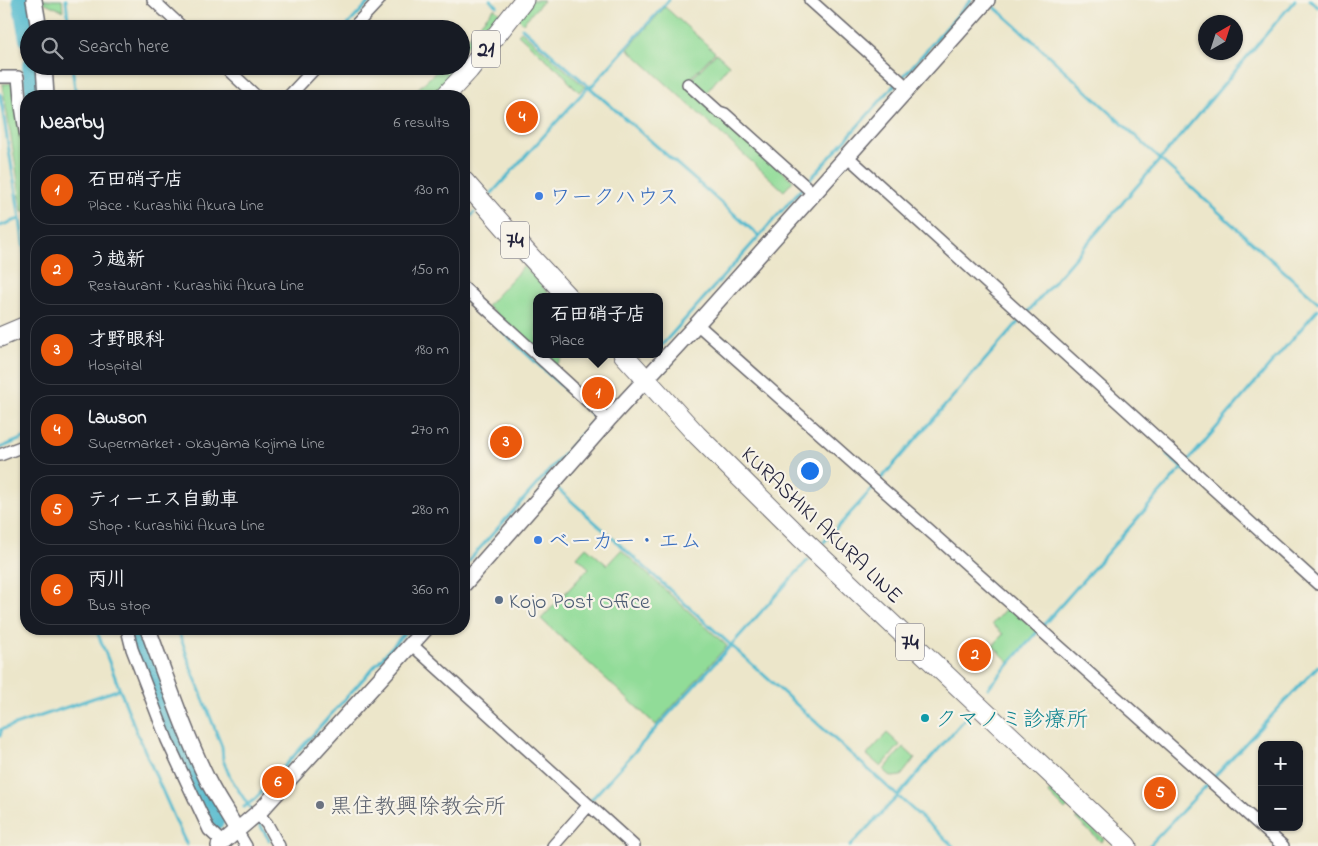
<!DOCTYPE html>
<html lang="en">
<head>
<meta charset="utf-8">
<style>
  body { margin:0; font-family:"Indie Flower","Klee One",sans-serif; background:#20242c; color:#f1f3f6 }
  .controls { position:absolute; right:15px; bottom:15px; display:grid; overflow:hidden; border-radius:10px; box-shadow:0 1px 4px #0004 }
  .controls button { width:45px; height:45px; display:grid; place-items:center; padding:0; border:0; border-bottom:1px solid #363941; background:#171b24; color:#f1f3f6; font:25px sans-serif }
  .compass { position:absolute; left:1198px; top:15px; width:45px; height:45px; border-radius:50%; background:#171b24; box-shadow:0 1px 4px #0004; rotate:39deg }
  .you { position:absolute; left:809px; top:470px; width:18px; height:18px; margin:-12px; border:4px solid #fff; border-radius:50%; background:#1a73e8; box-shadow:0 0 0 8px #1a73e833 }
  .badge { display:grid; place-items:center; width:32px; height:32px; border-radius:50%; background:#ea580c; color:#fff; font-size:16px; font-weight:700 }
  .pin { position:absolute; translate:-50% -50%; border:2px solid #fff; box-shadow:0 1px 5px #0006 }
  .popup { position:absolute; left:533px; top:293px; width:130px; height:65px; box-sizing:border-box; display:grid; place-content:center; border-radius:10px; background:#171b24; filter:drop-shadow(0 1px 4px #0005); font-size:16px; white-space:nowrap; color:#9ea1a6 }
  .popup b { font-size:19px; color:#f1f3f6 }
  .popup::after { content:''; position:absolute; left:50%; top:100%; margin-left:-10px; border:10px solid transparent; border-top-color:#171b24 }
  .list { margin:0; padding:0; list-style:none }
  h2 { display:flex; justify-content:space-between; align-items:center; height:65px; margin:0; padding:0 20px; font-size:21px }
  h2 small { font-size:16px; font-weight:400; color:#9ea1a6 }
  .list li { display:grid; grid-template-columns:32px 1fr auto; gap:15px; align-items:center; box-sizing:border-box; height:70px; margin:0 10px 10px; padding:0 10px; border:1px solid #363941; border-radius:20px }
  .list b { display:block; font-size:19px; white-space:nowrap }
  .list p { margin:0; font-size:16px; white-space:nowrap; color:#9ea1a6 }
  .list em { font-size:16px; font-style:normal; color:#9ea1a6 }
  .icon { flex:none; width:28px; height:28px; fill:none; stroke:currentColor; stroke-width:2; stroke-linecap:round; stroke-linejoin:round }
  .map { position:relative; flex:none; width:1318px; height:846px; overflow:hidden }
  .search { position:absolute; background:#171b24; box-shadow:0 1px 4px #0004; left:20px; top:20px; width:450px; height:55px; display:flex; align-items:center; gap:12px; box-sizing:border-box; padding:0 18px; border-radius:28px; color:#9ea1a6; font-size:19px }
  .panel { position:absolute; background:#171b24; box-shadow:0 1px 4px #0004; left:20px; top:90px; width:450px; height:545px; border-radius:20px }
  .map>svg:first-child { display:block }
  .green { fill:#91dc98; stroke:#5a7f6a }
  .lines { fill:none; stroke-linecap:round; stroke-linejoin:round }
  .stream { stroke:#50b9ce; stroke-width:3 }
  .river { stroke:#50b9ce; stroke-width:20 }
  .minor-casing { stroke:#69676d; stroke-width:14 }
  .tertiary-casing { stroke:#69676d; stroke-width:18 }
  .primary-casing { stroke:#69676d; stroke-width:21 }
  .minor { stroke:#fff; stroke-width:11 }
  .tertiary { stroke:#fff; stroke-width:15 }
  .primary { stroke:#fff; stroke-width:19 }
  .shop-dot { fill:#3f7fe0; stroke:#f7f3e8; stroke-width:2 }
  .service-dot { fill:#5c6f8a; stroke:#f7f3e8; stroke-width:2 }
  .culture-dot { fill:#0f9aa8; stroke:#f7f3e8; stroke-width:2 }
  .worship-dot { fill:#6b7280; stroke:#f7f3e8; stroke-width:2 }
  .labels { text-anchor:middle; stroke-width:4.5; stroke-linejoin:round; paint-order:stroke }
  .shield { fill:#f7f3e8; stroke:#62616f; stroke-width:1 }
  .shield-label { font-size:21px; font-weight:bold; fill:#22223b }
  .shop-label { font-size:22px; fill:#366cbe; stroke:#f7f3e8; text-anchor:start }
  .street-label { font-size:22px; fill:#22223b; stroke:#f7f3e8 }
  .service-label { font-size:22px; fill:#4e5e75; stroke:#f7f3e8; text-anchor:start }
  .culture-label { font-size:22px; fill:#0d838f; stroke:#f7f3e8; text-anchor:start }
  .worship-label { font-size:22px; fill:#5b616d; stroke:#f7f3e8; text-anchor:start }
</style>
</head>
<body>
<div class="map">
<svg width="1318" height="846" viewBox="0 0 1318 846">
  <rect width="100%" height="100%" fill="#f7f3e8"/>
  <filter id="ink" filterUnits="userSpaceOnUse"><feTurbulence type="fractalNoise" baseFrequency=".02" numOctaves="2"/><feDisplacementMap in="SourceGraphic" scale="10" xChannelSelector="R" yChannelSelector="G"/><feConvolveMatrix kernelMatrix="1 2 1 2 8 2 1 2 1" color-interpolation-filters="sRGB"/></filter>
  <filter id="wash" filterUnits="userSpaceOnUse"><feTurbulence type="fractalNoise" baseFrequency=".0096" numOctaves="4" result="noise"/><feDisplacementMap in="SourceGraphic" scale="20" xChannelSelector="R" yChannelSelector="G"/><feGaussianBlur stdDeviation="1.12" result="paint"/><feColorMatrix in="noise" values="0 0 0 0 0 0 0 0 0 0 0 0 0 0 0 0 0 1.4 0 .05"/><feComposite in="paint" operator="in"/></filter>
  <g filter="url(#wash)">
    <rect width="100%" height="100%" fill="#ece6ca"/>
    <!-- green -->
    <path class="green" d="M 41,0 L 62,0 L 63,11 L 41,1 Z
      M 532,0 L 544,0 L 523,23 L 518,18 Z
      M 665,7 L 715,52 L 685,84 L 793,181 L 784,191 L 628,49 Z
      M 494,8 L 501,14 C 487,25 472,38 461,53 L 461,46 Z
      M 521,31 L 585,87 L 579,92 L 568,81 L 566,77 L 518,34 Z
      M 716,53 L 729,65 L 705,94 L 690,81 Z
      M 442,66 L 452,66 L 445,85 L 434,96 L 410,96 Z
      M 14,83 L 26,152 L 26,212 L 22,212 L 16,166 L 2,84 Z
      M 524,266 L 552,297 L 537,297 L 537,352 L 487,306 Z
      M 539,354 L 566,354 L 553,368 Z
      M 586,547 L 607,565 L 621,550 L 727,646 L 656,725 L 541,619 L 589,568 L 577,557 Z
      M 1008,606 L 1038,632 L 1010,663 L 993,646 L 1003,634 L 992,624 Z
      M 887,733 L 900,745 L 881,767 L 867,755 Z
      M 903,747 L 915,758 L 901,776 L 892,777 L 884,770 Z
      M 1050,790 L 1068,807 L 1065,810 L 1048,793 Z
      M 1079,816 L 1104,839 L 1101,842 L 1076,819 Z"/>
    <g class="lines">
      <!-- stream -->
      <path class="stream" d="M 66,0 L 69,29
        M 490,0 L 497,6
        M 1310,0 L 1318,7
        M 991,4 L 1033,41 L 1160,159 L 1318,302
        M 522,28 L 759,236
        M 344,29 L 371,0
        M 72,66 L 76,96
        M 902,78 L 971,0
        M 590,88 L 669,0
        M 0,94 L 20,219 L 26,266
        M 281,96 L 287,90
        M 806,184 L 897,82
        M 492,193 L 589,86
        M 464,222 L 474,213
        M 0,226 L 13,221 L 20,219
        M 1026,314 L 1170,148 L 1295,0
        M 488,318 L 596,418
        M 662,345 L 802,188
        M 0,448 L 26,437
        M 1167,455 L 1182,468 L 1183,467
        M 1188,461 L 1318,309
        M 879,481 L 1021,319
        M 557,488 L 953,846
        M 824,542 L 874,487
        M 464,566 L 605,408
        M 96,629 L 137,733 L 182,835 L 187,845
        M 178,629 L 191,668 L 222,747 L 223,760 L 230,777 L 250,808
        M 988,688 L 1182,468 L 1188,473
        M 0,730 L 120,689
        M 0,736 L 2,729
        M 1213,778 L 1318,666
        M 591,800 L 808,560
        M 244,807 L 255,799 L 408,629
        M 259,823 L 269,840
        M 850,846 L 898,796 L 969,714
        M 1149,846 L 1208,784"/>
      <!-- river -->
      <path class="river" d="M 22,0 L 29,39
        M 32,66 L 35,96
        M 135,629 L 166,715 L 197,786 L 215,820"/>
    </g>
  </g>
  <g filter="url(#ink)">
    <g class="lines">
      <!-- minor casing -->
      <g class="minor-casing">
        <path id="minor" d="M 153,0 L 184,29
          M 810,0 L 908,88
          M 352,29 L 379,0
          M 224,66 L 256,96
          M 0,77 L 18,77 L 20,100 L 26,138
          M 688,84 L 719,112 L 725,114 L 813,193
          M 289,96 L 317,66
          M 847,156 L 1318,584
          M 464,288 L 608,420
          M 697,324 L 1262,827
          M 0,455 L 26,445
          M 127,629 L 132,649 L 167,740 L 209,830 L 223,843
          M 411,644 L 634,846
          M 258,814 L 267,824 L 279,846
          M 1262,827 L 1283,846
          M 237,831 L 246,846
          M 553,846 L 589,805"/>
      </g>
      <!-- tertiary casing -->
      <g class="tertiary-casing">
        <path id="tertiary" d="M 34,0 L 39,29
          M 44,66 L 46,96
          M 464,584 L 608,420 L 697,324 L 987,0
          M 148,629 C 167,680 184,732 208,781 C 217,799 228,814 237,831
          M 219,846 L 262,809 L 425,629"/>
      </g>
      <!-- primary casing -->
      <g class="primary-casing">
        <path id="primary" d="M 445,96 L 469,70 L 524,0
          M 464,181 L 529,255 L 568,297
          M 0,337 L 26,326
          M 623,354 L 697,435 L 800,537 L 1127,846"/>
      </g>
      <!-- minor -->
      <use href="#minor" class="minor"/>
      <!-- tertiary -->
      <use href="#tertiary" class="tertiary"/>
      <!-- primary -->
      <use href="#primary" class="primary"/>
    </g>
  </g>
  <!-- markers -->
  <g class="shop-dot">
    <circle cx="539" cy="196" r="5"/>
    <circle cx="538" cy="540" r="5"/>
  </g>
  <circle class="service-dot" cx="499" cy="600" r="5"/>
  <circle class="culture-dot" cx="925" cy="718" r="5"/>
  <circle class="worship-dot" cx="320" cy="805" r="5"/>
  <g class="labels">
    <!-- shield labels -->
    <g class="shield">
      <rect x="472" y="30.5" width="28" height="37" rx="4"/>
      <rect x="501" y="221.5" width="28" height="37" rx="4"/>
      <rect x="896" y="623.5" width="28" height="37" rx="4"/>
    </g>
    <g class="shield-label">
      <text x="486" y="56">21</text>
      <text x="515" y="247">74</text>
      <text x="910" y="649">74</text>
    </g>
    <!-- shop labels -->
    <g class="shop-label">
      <text x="549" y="204">ワークハウス</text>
      <text x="548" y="548">ベーカー・エム</text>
    </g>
    <!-- street labels -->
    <g class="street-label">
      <text transform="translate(823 524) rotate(44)" y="8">KURASHIKI AKURA LINE</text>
    </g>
    <!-- service labels -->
    <g class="service-label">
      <text x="509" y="608">Kojo Post Office</text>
    </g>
    <!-- culture labels -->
    <g class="culture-label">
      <text x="935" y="726">クマノミ診療所</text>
    </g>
    <!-- worship labels -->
    <g class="worship-label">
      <text x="330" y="813">黒住教興除教会所</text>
    </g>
  </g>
</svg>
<div class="controls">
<button>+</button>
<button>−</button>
</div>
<svg class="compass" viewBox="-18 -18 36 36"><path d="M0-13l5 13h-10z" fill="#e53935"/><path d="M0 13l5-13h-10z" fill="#9ea1a6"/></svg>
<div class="you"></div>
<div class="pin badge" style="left:598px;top:393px">1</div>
<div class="popup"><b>石田硝子店</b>Place</div>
<div class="pin badge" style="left:975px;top:655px">2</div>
<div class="pin badge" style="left:506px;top:442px">3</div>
<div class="pin badge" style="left:522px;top:117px">4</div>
<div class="pin badge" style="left:1160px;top:793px">5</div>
<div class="pin badge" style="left:278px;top:782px">6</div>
<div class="search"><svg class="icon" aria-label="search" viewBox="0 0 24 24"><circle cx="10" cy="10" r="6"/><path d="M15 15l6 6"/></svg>Search here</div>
<section class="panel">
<h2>Nearby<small>6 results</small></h2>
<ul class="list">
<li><span class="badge">1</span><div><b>石田硝子店</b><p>Place · Kurashiki Akura Line</p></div><em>130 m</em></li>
<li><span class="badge">2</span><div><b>う越新</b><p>Restaurant · Kurashiki Akura Line</p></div><em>150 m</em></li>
<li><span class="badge">3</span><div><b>才野眼科</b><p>Hospital</p></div><em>180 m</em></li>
<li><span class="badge">4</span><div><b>Lawson</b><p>Supermarket · Okayama Kojima Line</p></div><em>270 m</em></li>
<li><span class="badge">5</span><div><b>ティーエス自動車</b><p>Shop · Kurashiki Akura Line</p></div><em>280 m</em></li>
<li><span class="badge">6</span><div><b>丙川</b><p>Bus stop</p></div><em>360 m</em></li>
</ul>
</section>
</div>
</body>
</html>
